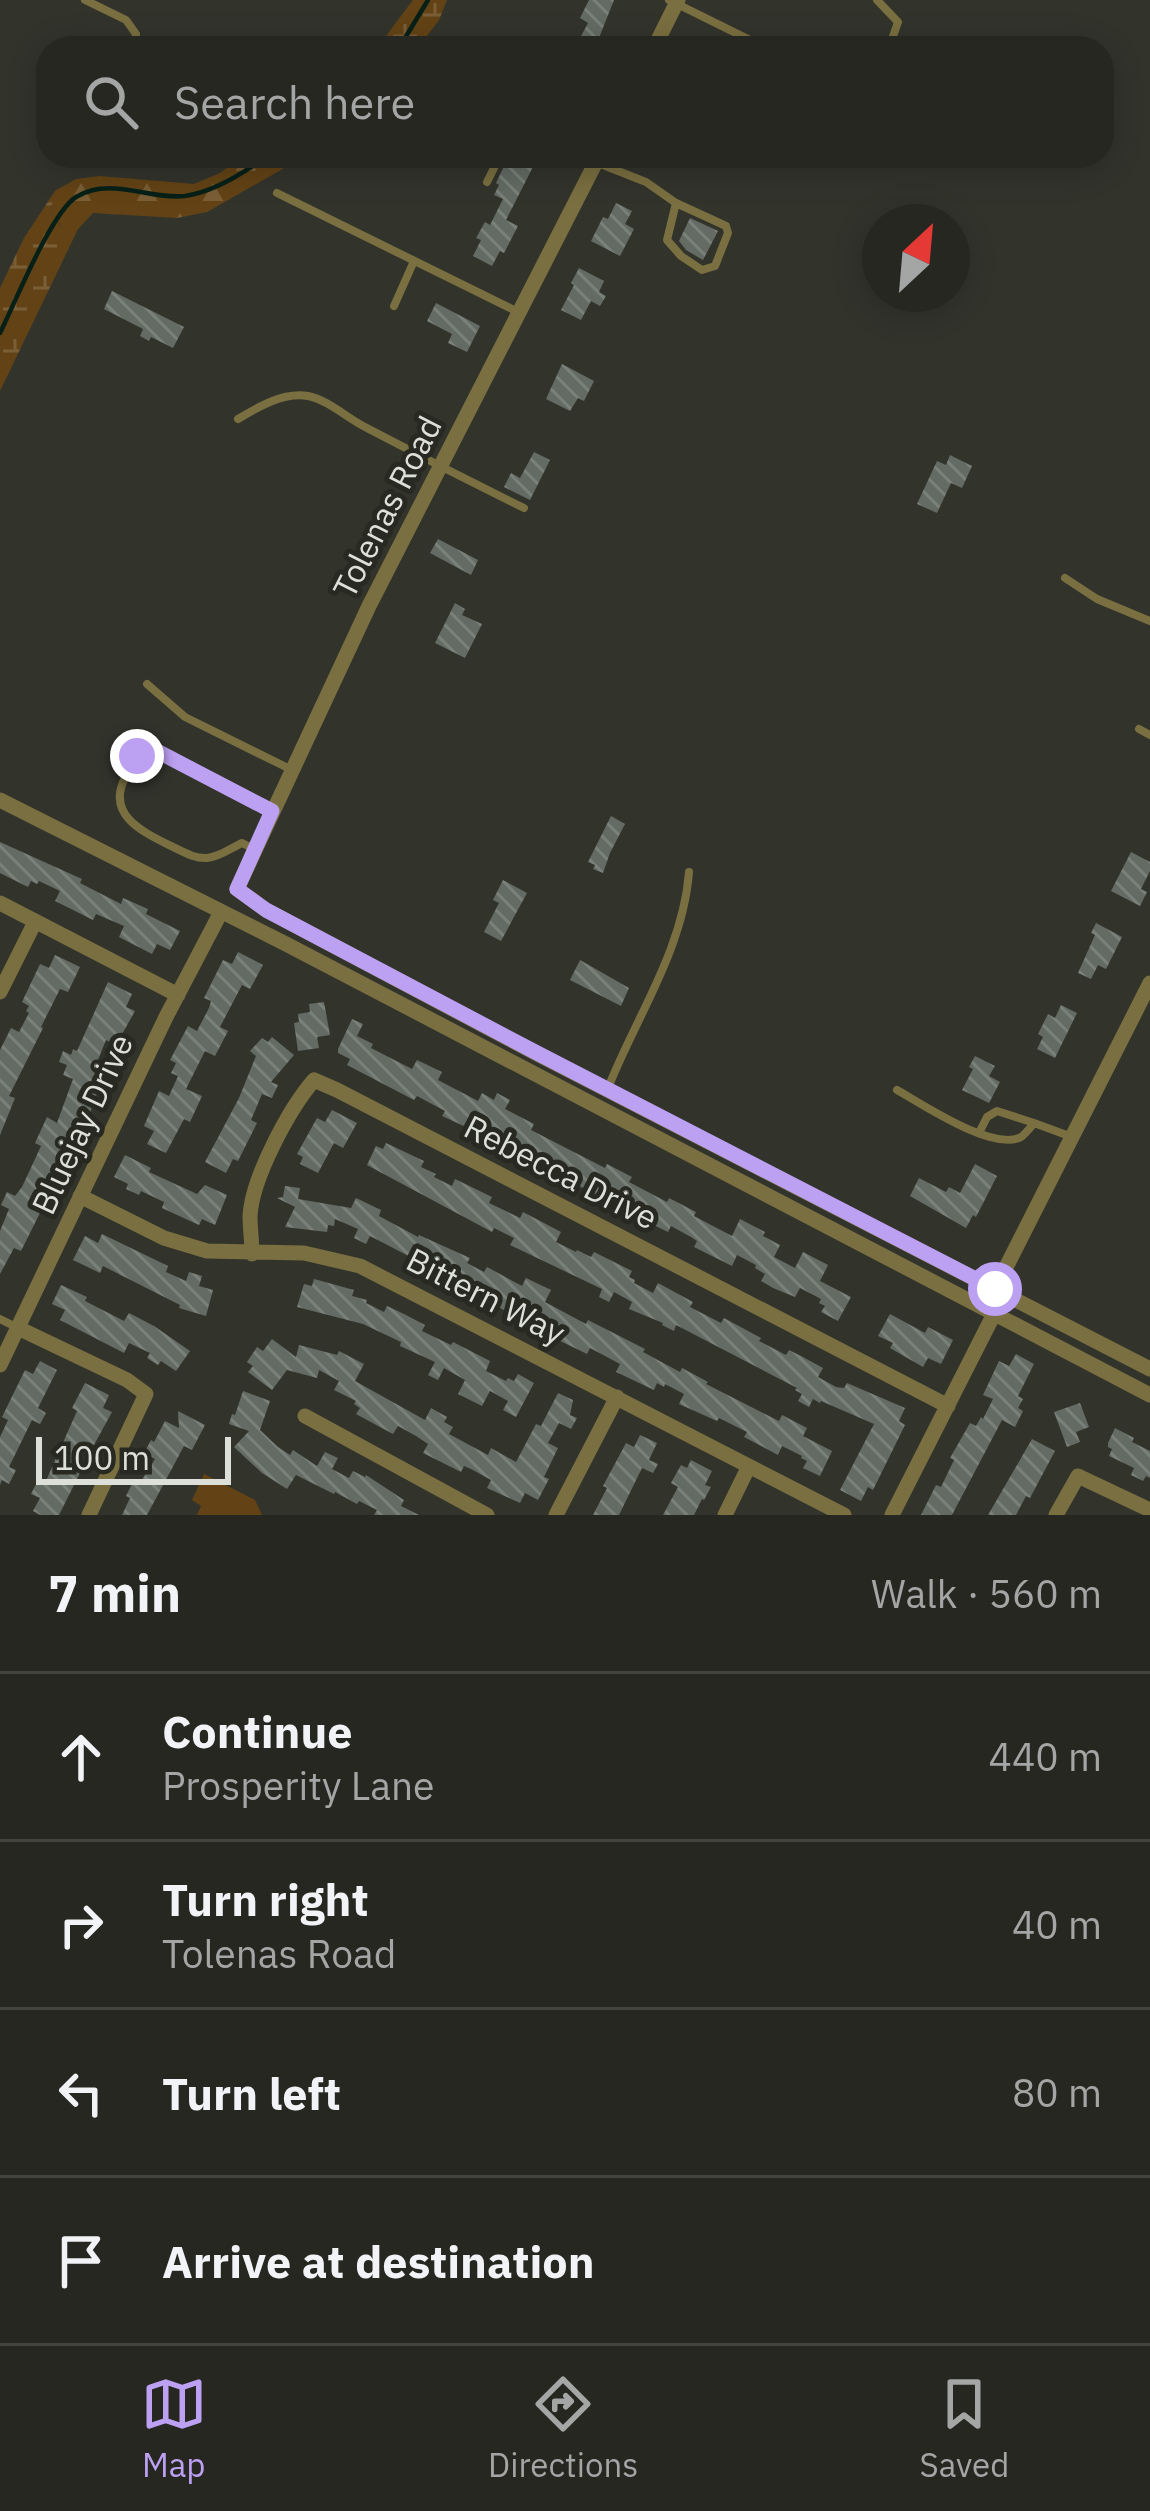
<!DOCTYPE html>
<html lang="en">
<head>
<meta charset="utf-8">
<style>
  body { margin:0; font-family:"IBM Plex Sans",sans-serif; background:#32332e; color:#f1f3f6 }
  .compass { position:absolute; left:862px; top:204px; width:108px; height:108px; border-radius:50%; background:#262721; box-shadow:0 6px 30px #0003; rotate:26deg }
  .scale { position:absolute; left:36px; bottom:30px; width:195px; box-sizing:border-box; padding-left:12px; border:6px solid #dddfd9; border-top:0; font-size:33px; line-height:42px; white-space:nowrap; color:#dddfd9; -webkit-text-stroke:9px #282a22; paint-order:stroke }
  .stop { position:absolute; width:36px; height:36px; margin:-27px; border:9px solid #bca0f2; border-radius:50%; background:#fff }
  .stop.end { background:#bca0f2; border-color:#fff; box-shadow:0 3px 12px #0008 }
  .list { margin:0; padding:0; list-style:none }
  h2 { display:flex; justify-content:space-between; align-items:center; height:156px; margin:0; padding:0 48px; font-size:51px }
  h2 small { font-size:39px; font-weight:400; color:#a4a5a5 }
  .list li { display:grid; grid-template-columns:78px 1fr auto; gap:36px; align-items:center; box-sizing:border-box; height:168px; padding:0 48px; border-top:3px solid #42443f }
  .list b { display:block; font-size:45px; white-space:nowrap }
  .list p { margin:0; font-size:39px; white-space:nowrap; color:#a4a5a5 }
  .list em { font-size:39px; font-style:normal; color:#a4a5a5 }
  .icon { flex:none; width:66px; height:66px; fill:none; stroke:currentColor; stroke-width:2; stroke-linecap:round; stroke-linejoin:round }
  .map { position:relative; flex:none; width:1150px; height:1515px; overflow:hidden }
  .search { position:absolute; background:#262721; box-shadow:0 6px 30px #0003; left:36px; right:36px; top:36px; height:132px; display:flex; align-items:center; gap:30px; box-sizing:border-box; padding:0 42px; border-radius:36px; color:#a4a5a5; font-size:45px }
  .sheet { height:828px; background:#262721 }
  nav { display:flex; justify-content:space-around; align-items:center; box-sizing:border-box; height:168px; border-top:3px solid #42443f; background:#262721; font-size:33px; color:#a4a5a5 }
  nav a { display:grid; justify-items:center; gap:6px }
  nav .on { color:#bca0f2 }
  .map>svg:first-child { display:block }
  .green { fill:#634315 }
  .forest { fill:url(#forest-firs) }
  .wetland { fill:url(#wetland-marsh) }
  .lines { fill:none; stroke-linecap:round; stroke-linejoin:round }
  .stream { stroke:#062018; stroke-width:4.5 }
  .building { fill:url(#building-back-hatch) }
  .lane { stroke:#7a6f40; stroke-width:8 }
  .street { stroke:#7a6f40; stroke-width:15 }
  .route { stroke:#bca0f2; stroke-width:15 }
  .labels { text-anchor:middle; stroke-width:10; stroke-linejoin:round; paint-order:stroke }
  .street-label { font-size:33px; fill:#dddfd9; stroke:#282a22 }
</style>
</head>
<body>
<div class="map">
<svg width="1150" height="1515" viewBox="0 0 1150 1515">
  <defs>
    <pattern id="forest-firs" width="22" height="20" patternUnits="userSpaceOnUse" patternTransform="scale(3)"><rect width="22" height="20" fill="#634315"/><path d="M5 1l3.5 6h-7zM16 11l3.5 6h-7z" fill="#795e36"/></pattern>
    <pattern id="wetland-marsh" width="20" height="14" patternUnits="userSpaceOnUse" patternTransform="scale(3)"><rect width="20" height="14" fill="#634315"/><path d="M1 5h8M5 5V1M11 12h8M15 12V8" fill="none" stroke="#795e36"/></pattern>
    <pattern id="building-back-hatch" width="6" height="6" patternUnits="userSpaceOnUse" patternTransform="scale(3)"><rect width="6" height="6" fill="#646b64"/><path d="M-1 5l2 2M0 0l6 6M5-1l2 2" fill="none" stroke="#7a807a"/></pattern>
  </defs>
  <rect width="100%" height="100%" fill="#32342c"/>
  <!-- green -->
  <path class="green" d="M 204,1474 L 255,1500 L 262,1515 L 197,1515 L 201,1506 L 192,1500 Z"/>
  <!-- forest -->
  <path class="forest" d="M 244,156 L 283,156 L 286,167 L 207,212 L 177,218 L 93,213 L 78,229 L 62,229 L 51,209 L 55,191 L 76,179 L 100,176 L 194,184 L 220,173 Z"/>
  <!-- wetland -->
  <path class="wetland" d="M 413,0 L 447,0 L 439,20 L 418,48 L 377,48 Z
    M 55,191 L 51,209 L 61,228 L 78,229 L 0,391 L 0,288 L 24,238 Z"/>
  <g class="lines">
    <!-- stream -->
    <path class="stream" d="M 399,48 L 428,0
      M 0,333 C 15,303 51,213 76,197 C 111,176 148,200 185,196 C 214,192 244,173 267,156"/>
  </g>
  <!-- building -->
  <path class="building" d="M 589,0 L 614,0 L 595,48 L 579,40 L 588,23 L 580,18 Z
    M 514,156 L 527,156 L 536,161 L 506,220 L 518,226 L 504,253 L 500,251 L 492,266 L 473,256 L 481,240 L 476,238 L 485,222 L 490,225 L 503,199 L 494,195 L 499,185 L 496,183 L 505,164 L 509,166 Z
    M 616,203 L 632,211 L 625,224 L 634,229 L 620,256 L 591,241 L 603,217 L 608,219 Z
    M 690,218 L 718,231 L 703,260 L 686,250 L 679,241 Z
    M 579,268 L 604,281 L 599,292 L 606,296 L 600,306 L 591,301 L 581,320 L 561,310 L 574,285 L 571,283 Z
    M 112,291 L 184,327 L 173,348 L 151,337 L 149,341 L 140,336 L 143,329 L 104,309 Z
    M 436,303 L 480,326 L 467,352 L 448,343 L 452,334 L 427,321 Z
    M 562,364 L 594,381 L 584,401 L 578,398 L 570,411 L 546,399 Z
    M 534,452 L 550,460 L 530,500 L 504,487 L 511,473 L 520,478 Z
    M 950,455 L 972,466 L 962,488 L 951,483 L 937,513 L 917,504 L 937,461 L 946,465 Z
    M 438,539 L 478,560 L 471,575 L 430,553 Z
    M 455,603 L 465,609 L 462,615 L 482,624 L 465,658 L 435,643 Z
    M 611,816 L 625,824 L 610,853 L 603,873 L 593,869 L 595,865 L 588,862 Z
    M 0,842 L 82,879 L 80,883 L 121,904 L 123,898 L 148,909 L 146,914 L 180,931 L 170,950 L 157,944 L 152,954 L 119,937 L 124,926 L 96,914 L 93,920 L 55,901 L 60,891 L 39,881 L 37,884 L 31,881 L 28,887 L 0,873 Z
    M 1131,852 L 1150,862 L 1150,871 L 1141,889 L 1147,892 L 1140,906 L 1111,891 Z
    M 503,880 L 527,893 L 501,941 L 484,932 L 499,903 L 493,900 Z
    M 1096,923 L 1122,937 L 1106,969 L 1098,965 L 1091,979 L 1078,973 L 1095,935 L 1091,933 Z
    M 238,952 L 263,965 L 250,989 L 242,985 L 220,1027 L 228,1031 L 215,1056 L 205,1051 L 186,1089 L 202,1096 L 190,1122 L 184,1119 L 166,1153 L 147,1144 L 154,1131 L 144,1126 L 159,1091 L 169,1096 L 178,1076 L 171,1073 L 176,1063 L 170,1060 L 188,1026 L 197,1031 L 209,1008 L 211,1001 L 204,998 L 223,960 L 232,964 Z
    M 55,955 L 80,967 L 68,992 L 60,989 L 41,1027 L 43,1028 L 9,1096 L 15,1098 L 0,1135 L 0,1050 L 11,1028 L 19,1032 L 29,1013 L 26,1011 L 29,1006 L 22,1002 L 40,964 L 49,968 Z
    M 580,960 L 629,988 L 621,1006 L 570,980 Z
    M 108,982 L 132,994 L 126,1007 L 135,1011 L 116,1045 L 106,1040 L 93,1072 L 103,1076 L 89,1116 L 82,1114 L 80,1120 L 77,1119 L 65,1142 L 75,1147 L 54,1184 L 49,1181 L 34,1210 L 40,1213 L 21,1251 L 14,1248 L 0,1274 L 0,1231 L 9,1209 L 1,1205 L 7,1192 L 15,1196 L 22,1187 L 41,1146 L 35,1143 L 47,1117 L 57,1123 L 73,1079 L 63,1075 L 67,1065 L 59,1062 L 63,1051 L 71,1055 L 73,1049 L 77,1051 Z
    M 324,1002 L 330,1035 L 317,1037 L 319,1048 L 298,1051 L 294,1023 L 299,1022 L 298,1014 L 310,1012 L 309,1004 Z
    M 1061,1005 L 1077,1013 L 1055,1058 L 1037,1049 L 1043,1037 L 1038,1034 L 1048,1014 L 1055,1018 Z
    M 352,1019 L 363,1024 L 357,1036 L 373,1044 L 371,1048 L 412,1069 L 417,1060 L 442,1072 L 438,1080 L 478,1101 L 482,1093 L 494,1100 L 497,1093 L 510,1100 L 505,1109 L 534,1124 L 531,1130 L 605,1168 L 607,1164 L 632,1177 L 629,1182 L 667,1202 L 669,1198 L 696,1212 L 694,1216 L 732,1236 L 740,1219 L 765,1232 L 763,1236 L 780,1245 L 774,1257 L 795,1268 L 803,1252 L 828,1265 L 820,1281 L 851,1297 L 838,1321 L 821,1312 L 825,1306 L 819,1303 L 821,1299 L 800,1288 L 795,1297 L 773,1288 L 761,1281 L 765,1274 L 755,1268 L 756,1265 L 737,1255 L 732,1266 L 694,1247 L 697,1241 L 691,1237 L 671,1226 L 668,1232 L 629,1213 L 632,1207 L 626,1204 L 629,1199 L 609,1190 L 604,1200 L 567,1179 L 569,1175 L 542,1162 L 539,1167 L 503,1146 L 506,1140 L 499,1137 L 501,1134 L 482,1124 L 477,1132 L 442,1116 L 445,1111 L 417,1096 L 414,1100 L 347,1065 L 350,1059 L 338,1053 L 338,1049 Z
    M 272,1037 L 294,1055 L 271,1082 L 278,1085 L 272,1098 L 262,1094 L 251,1120 L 257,1123 L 238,1161 L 233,1159 L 226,1173 L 205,1162 L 239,1098 L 256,1056 L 250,1051 L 262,1038 L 268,1042 Z
    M 975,1056 L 995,1066 L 989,1076 L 1000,1082 L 989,1103 L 962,1090 L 973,1069 L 969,1067 Z
    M 332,1110 L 357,1123 L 343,1148 L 334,1143 L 318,1173 L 300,1164 L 303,1157 L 297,1154 L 317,1118 L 325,1122 Z
    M 386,1143 L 424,1161 L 421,1167 L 436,1174 L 434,1177 L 452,1186 L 455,1179 L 492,1197 L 489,1203 L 514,1215 L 520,1218 L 523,1212 L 561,1232 L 556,1242 L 576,1252 L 577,1250 L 591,1257 L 594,1252 L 632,1271 L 629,1277 L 635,1280 L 634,1283 L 653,1293 L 658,1283 L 693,1302 L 690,1307 L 721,1323 L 724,1318 L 761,1338 L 759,1341 L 786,1355 L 789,1350 L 801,1356 L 823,1368 L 818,1377 L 836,1387 L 844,1388 L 847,1383 L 905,1408 L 899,1421 L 905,1425 L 873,1490 L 868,1487 L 861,1501 L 840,1490 L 874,1424 L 821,1401 L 820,1403 L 813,1399 L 809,1407 L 798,1401 L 802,1394 L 795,1390 L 797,1388 L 676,1325 L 674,1331 L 662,1325 L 663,1323 L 629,1309 L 632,1302 L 614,1292 L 609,1302 L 599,1297 L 602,1289 L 510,1245 L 514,1238 L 494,1228 L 492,1232 L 367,1165 L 376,1146 L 383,1149 Z
    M 125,1155 L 151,1168 L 149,1172 L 197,1194 L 205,1185 L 227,1195 L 215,1225 L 202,1219 L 199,1225 L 162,1208 L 164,1202 L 141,1191 L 139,1195 L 126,1189 L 128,1184 L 114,1177 Z
    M 975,1164 L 997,1176 L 976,1217 L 973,1215 L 966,1228 L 910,1196 L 919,1178 L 946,1192 L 949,1187 L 960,1193 Z
    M 285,1186 L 300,1188 L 298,1199 L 351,1208 L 356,1198 L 381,1210 L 379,1216 L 418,1237 L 419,1235 L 470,1258 L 467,1263 L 484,1272 L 487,1267 L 522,1286 L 526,1278 L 551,1290 L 545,1302 L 586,1324 L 588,1320 L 645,1349 L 643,1352 L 680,1372 L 682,1368 L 708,1382 L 706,1384 L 779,1421 L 782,1415 L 807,1428 L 803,1436 L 832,1451 L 820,1476 L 803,1468 L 807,1461 L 801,1458 L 802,1456 L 782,1446 L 778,1455 L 744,1437 L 747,1432 L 719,1418 L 717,1421 L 679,1404 L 684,1394 L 665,1384 L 664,1387 L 657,1383 L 654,1390 L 616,1372 L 620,1364 L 590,1348 L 587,1354 L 548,1335 L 551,1329 L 545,1325 L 548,1320 L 525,1309 L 520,1319 L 486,1300 L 489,1296 L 467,1285 L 459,1282 L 456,1288 L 442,1281 L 420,1268 L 422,1263 L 370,1236 L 366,1244 L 354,1238 L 358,1229 L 335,1219 L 334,1226 L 328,1225 L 327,1232 L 285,1227 L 295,1207 L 277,1198 L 283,1197 Z
    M 102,1234 L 168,1266 L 166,1272 L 186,1281 L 189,1272 L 202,1276 L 199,1286 L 213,1290 L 206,1316 L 179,1308 L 180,1305 L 103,1266 L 100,1273 L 73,1260 L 85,1236 L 98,1243 Z
    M 314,1279 L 354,1290 L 352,1296 L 367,1300 L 366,1303 L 384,1312 L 387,1306 L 404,1314 L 425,1325 L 422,1331 L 451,1345 L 453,1342 L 490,1361 L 486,1371 L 506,1381 L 508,1378 L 514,1381 L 518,1374 L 534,1383 L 516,1417 L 503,1410 L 508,1401 L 490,1391 L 482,1406 L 458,1394 L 465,1380 L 444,1368 L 438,1380 L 428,1375 L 435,1362 L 400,1346 L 401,1342 L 363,1324 L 297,1307 L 304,1284 L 312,1286 Z
    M 61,1285 L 87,1297 L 85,1301 L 124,1321 L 129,1313 L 154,1326 L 190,1351 L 176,1371 L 161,1361 L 158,1365 L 147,1358 L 150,1353 L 129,1343 L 124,1353 L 60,1320 L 65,1310 L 52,1304 Z
    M 890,1314 L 925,1333 L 928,1327 L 953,1340 L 941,1364 L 928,1358 L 923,1367 L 890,1348 L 893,1343 L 878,1336 Z
    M 272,1339 L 296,1357 L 299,1345 L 337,1355 L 339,1351 L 364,1364 L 355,1381 L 425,1420 L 431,1408 L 447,1417 L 444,1422 L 453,1427 L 449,1434 L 488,1455 L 491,1448 L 516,1462 L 536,1424 L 541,1426 L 558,1393 L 573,1400 L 570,1415 L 577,1418 L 571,1429 L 559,1423 L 548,1443 L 558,1448 L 544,1477 L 549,1479 L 538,1500 L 525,1493 L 520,1503 L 487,1488 L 491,1480 L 471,1469 L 464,1466 L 461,1472 L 423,1453 L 428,1444 L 416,1436 L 398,1426 L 393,1434 L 356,1414 L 360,1408 L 354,1404 L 356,1401 L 334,1390 L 339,1381 L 319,1370 L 317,1378 L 287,1370 L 272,1390 L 248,1372 L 253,1366 L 247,1362 L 257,1347 L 263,1351 Z
    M 1016,1354 L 1034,1364 L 1018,1396 L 1023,1399 L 1018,1408 L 1023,1411 L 1015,1427 L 1002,1420 L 952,1515 L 921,1515 L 936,1485 L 941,1487 L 954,1460 L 950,1458 L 970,1423 L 976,1426 L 981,1417 L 983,1419 L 993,1399 L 983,1395 L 999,1361 L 1009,1366 Z
    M 40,1361 L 57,1370 L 38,1408 L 46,1413 L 40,1424 L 32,1420 L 9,1467 L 16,1470 L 9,1484 L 2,1480 L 0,1485 L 0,1437 L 8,1420 L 2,1417 L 25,1370 L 33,1374 Z
    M 85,1383 L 109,1395 L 103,1408 L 112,1412 L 94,1445 L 89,1442 L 79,1463 L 84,1465 L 59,1515 L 40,1515 L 33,1511 L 40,1498 L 31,1494 L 38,1480 L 45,1483 L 77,1411 L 72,1408 Z
    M 243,1391 L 270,1401 L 260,1430 L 278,1447 L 290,1455 L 293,1450 L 317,1466 L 325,1452 L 338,1458 L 332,1469 L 349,1478 L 353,1471 L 365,1477 L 366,1475 L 404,1500 L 401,1506 L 419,1515 L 374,1515 L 377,1510 L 359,1501 L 357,1504 L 335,1492 L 334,1494 L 296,1475 L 287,1489 L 262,1473 L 234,1447 L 249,1431 L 229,1424 L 232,1414 L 235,1415 Z
    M 1080,1403 L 1089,1427 L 1076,1432 L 1080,1442 L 1067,1447 L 1054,1412 Z
    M 178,1411 L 205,1425 L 192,1450 L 184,1446 L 147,1515 L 122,1515 L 130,1498 L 126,1496 L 134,1480 L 140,1483 L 155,1459 L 144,1453 L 151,1440 L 154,1442 L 165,1421 L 179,1428 Z
    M 1115,1428 L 1134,1438 L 1132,1442 L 1150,1451 L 1150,1478 L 1146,1476 L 1143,1481 L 1131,1475 L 1134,1468 L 1109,1456 L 1112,1449 L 1108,1447 L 1108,1443 Z
    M 640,1435 L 657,1443 L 649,1460 L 658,1464 L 653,1473 L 642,1468 L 619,1515 L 593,1515 L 607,1488 L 603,1486 L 626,1443 L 634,1447 Z
    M 1032,1439 L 1055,1451 L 1030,1498 L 1026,1496 L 1016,1515 L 988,1515 Z
    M 691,1460 L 712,1471 L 705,1485 L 711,1487 L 704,1500 L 702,1499 L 694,1515 L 663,1515 L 678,1487 L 671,1483 L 681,1465 L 687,1468 Z"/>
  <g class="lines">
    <!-- lane -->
    <path class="lane" d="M 85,0 L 126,20 L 136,34 L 134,48
      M 669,0 L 766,48
      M 877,0 L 898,22 L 889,48
      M 580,156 L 646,182 L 676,203 L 726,226 L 728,233 L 715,266 L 702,270 L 681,256 L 667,240 L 676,203
      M 487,182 L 500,156
      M 277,193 L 518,312
      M 394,306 L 414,261
      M 238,419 C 258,407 283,392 308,396 C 328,400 347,418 365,427 C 418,455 471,482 524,508
      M 1065,578 L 1097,599 L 1150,621
      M 147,684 L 185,717 L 290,769
      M 1139,729 L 1150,735
      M 254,849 L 242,843 C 231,848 220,857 207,858 C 194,859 182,851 171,846 C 141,831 105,814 126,776 C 133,763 137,754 151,748 L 271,810
      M 608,1088 C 636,1017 683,950 689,872
      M 897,1090 C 922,1104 993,1152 1021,1137 C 1023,1136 1033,1125 1034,1123 L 1072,1137
      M 979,1133 L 987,1117 L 997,1111 L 1034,1123
      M 0,1319 L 18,1328"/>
    <!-- street -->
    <path class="street" d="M 654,48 L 678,0
      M 599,156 L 369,606 L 237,889 L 266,910 L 539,1055 L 1150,1369
      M 0,800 L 286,944 L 1150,1395
      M 0,903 L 178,995
      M 0,992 L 35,922
      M 80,1196 L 164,1238 L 207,1251 L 304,1253 L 360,1266 L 844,1515
      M 252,1254 C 252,1241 250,1228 250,1216 C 252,1178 289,1109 314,1080 L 337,1090 L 948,1406
      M 995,1289 L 1150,983
      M 18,1328 L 127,1380 L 146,1394 L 89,1515
      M 0,1365 L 166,1017 L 221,912
      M 305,1416 L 487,1515
      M 556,1515 L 617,1397
      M 725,1515 L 749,1466
      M 892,1515 L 994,1314
      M 1056,1515 L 1078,1476 L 1150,1510"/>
  </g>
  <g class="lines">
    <!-- route -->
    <path class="route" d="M 137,756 L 151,748 L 272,811 L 237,889 L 266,910 L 539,1054 L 995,1289"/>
  </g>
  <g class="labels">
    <!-- street labels -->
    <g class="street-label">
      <text transform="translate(387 507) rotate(-63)" y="12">Tolenas Road</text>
      <text transform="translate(82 1124) rotate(-65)" y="12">Bluejay Drive</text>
      <text transform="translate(561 1172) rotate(27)" y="12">Rebecca Drive</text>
      <text transform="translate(486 1296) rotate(27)" y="12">Bittern Way</text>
    </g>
  </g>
</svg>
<svg class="compass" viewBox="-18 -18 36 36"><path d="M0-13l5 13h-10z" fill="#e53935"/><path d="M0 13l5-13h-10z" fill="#a4a5a5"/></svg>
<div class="scale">100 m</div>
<div class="stop" style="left:995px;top:1289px"></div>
<div class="stop end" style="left:137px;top:756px"></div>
<div class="search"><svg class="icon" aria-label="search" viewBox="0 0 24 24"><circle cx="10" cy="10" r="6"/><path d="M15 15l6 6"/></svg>Search here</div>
</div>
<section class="sheet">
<h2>7 min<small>Walk · 560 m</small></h2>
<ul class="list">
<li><svg class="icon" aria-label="ahead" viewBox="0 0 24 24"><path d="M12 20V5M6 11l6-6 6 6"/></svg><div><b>Continue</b><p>Prosperity Lane</p></div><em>440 m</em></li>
<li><svg class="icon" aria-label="right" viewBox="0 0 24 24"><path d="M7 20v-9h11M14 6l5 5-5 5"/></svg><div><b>Turn right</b><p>Tolenas Road</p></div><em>40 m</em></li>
<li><svg class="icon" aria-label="left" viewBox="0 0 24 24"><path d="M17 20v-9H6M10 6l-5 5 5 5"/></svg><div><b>Turn left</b></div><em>80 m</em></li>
<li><svg class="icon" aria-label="arrive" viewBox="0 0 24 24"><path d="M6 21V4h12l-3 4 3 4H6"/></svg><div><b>Arrive at destination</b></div></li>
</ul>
</section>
<nav>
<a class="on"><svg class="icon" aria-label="map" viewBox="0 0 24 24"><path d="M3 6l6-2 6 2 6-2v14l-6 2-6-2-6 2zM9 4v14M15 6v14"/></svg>Map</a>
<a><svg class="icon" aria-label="directions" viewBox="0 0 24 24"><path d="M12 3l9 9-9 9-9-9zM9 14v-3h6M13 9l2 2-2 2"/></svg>Directions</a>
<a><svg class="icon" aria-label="saved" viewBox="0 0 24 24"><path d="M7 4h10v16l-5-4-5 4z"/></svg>Saved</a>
</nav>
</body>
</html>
